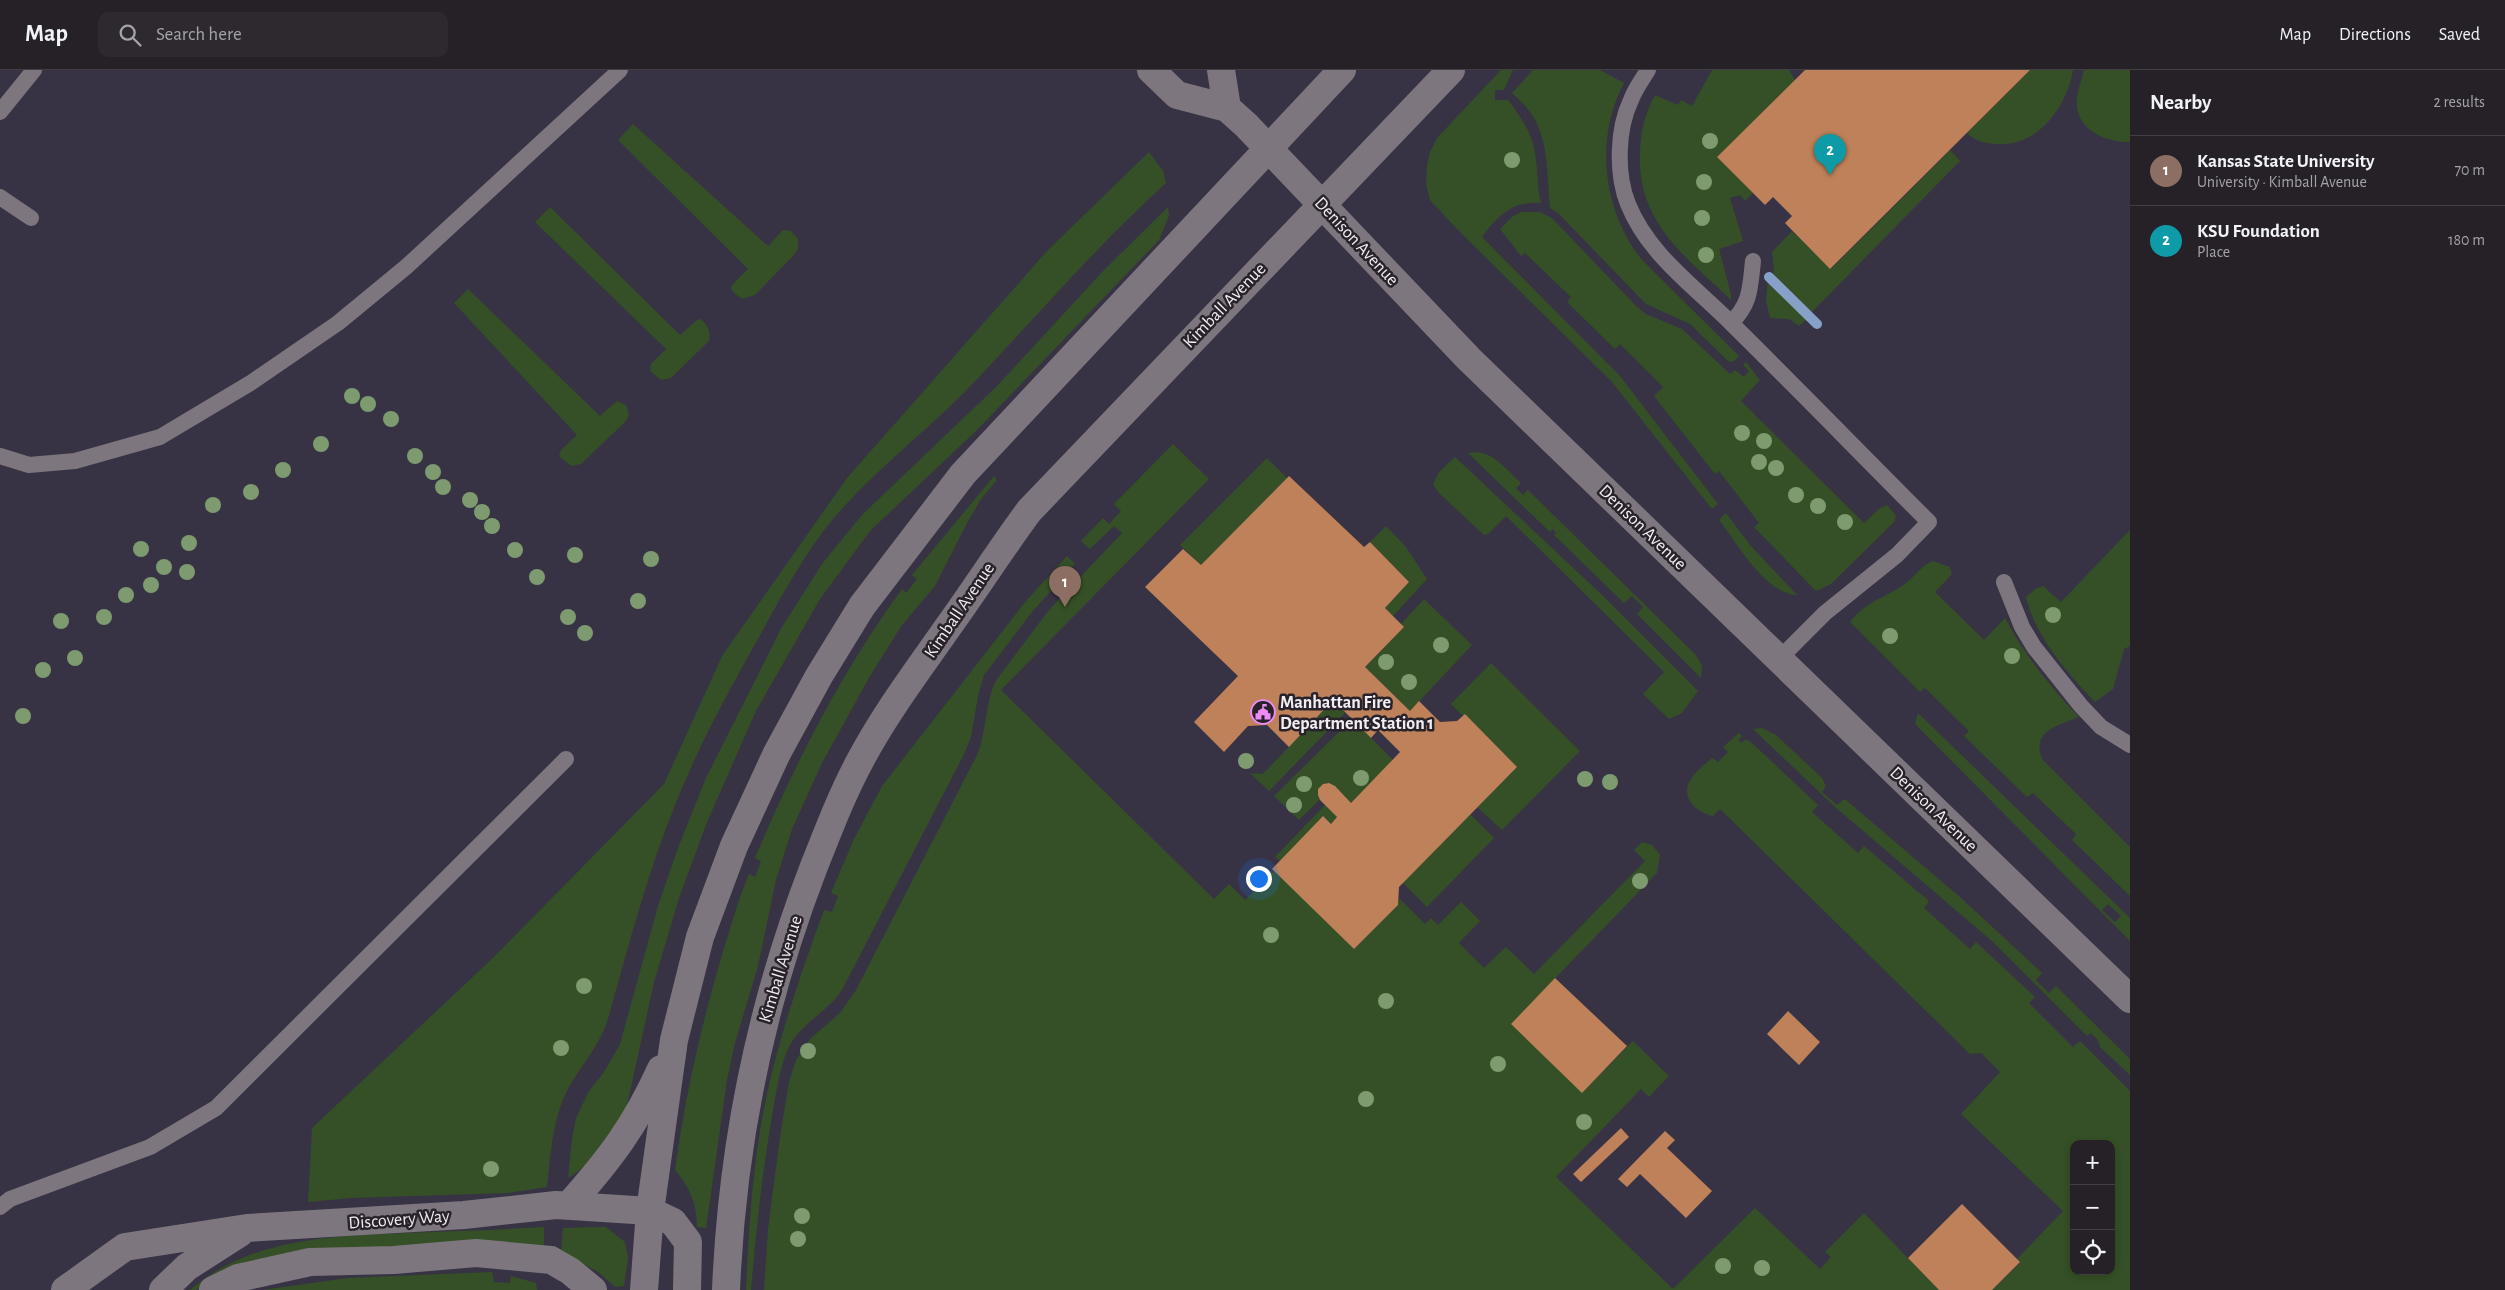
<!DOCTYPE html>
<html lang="en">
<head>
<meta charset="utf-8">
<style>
  body { margin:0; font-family:"Alegreya Sans",sans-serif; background:#2e292f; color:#f1f3f6 }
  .controls { position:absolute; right:15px; bottom:15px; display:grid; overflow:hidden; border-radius:10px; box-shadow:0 2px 8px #0003 }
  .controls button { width:45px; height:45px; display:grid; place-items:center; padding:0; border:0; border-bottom:1px solid #423e44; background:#262127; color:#f1f3f6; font:25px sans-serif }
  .you { position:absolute; left:1258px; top:808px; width:18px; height:18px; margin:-12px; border:4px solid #fff; border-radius:50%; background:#1a73e8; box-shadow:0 0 0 8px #1a73e833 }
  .badge { display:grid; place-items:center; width:32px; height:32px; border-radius:50%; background:#ed8cf9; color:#fff; font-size:16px; font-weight:700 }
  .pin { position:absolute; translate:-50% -41px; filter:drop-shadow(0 1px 2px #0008) }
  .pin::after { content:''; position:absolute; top:26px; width:18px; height:15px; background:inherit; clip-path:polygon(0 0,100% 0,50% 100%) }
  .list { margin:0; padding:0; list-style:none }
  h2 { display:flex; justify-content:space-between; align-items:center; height:65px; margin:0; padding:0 20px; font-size:21px }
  h2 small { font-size:16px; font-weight:400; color:#a4a3a7 }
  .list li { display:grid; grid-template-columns:32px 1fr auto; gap:15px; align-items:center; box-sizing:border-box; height:70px; padding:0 20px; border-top:1px solid #423e44 }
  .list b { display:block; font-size:19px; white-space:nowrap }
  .list p { margin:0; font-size:16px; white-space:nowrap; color:#a4a3a7 }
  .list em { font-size:16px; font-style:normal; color:#a4a3a7 }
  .icon { flex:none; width:28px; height:28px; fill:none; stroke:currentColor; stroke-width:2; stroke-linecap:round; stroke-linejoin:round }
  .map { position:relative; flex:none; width:2130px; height:1220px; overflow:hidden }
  header { display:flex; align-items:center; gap:30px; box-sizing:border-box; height:70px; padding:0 25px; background:#262127; border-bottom:1px solid #423e44 }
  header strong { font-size:24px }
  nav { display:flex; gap:28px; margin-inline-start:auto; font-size:18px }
  .search { width:350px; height:45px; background:#2e292f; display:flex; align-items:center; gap:12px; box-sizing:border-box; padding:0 18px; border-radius:10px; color:#a4a3a7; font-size:19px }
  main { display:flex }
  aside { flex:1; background:#262127 }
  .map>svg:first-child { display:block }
  .education { fill:#373344; fill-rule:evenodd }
  .green { fill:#355026; fill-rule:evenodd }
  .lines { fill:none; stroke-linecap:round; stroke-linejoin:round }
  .stream { stroke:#87a0c8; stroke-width:10 }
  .building { fill:#be8159 }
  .lane { stroke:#7e767f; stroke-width:16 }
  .street { stroke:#7e767f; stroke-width:28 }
  .secondary { stroke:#7e767f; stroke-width:28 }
  .tree { fill:#7e9b70 }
  .labels { text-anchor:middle; stroke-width:5; stroke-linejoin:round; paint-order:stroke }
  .street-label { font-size:18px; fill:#f2eef3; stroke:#28222a }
  .poi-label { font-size:18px; font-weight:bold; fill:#f2eef3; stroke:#28222a; text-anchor:start }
</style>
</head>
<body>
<header>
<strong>Map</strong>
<div class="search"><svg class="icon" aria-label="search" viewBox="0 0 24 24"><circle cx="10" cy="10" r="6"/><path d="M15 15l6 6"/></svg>Search here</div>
<nav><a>Map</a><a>Directions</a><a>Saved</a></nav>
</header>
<main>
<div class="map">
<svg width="2130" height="1220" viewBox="0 0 2130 1220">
  <rect width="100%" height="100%" fill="#322c34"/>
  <!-- education -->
  <path class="education" d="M 0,0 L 2130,0 L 2130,1220 L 0,1220 ZM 2074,1074 L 2111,1074 L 2111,1201 L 2074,1201 Z"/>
  <!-- green -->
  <path class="green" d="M 1501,0 L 1513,0 L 1504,20 L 1495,20 L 1495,30 L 1508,30 C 1522,48 1534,66 1536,90 C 1538,105 1537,118 1541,133 C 1513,131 1498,145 1482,167 L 1620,306 L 1718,434 L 1712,439 L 1612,312 L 1458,160 L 1430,130 L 1426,114 L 1427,96 L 1430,82 L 1437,68 Z
    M 1533,0 L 1600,0 L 1624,13 C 1594,69 1603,141 1642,190 L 1739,286 L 1733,292 L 1728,291 L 1690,254 L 1646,234 L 1558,143 L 1550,138 C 1547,109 1549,76 1535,50 C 1530,39 1520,31 1512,23 Z
    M 1712,0 L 1789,0 L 1795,10 L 1717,87 L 1753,123 L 1745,131 L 1740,125 L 1730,128 L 1743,171 L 1719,179 L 1731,224 L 1731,230 C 1686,187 1637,152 1640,84 C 1640,63 1645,43 1655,25 L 1678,35 L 1681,30 L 1692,36 Z
    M 2030,0 L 2073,0 C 2067,37 2037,78 1996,74 C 1984,73 1975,71 1967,63 Z
    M 2084,0 L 2130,0 L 2130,72 C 2104,72 2073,59 2077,27 C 2078,18 2082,9 2084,0 Z
    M 633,54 L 768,176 L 783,160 L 791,161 L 798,169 L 798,179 L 793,186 L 755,225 L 742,229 L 732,221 L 731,216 L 748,199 L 618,70 Z
    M 1950,80 L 1960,91 L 1810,244 L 1771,206 L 1774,202 L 1772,182 L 1792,161 L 1831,199 Z
    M 1149,82 L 1163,101 L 1166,113 C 1100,173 1042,240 981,305 C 934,356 877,397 833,449 C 804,484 781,527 759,567 C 728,622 698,677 675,735 C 647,805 628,877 608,949 C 600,975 582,994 569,1017 C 552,1048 551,1084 547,1117 L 508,1123 L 351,1128 L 308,1132 L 312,1058 L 494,887 L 664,714 L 722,586 L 847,408 L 1047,181 Z
    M 550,137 L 680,265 L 697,250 L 700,249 C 708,255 711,262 709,271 L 671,308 L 661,310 L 650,301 L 651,294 L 666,279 L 535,152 Z
    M 1168,137 L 1169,146 L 1159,170 L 977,360 L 870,461 L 820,529 L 756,641 L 707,752 L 679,828 L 654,912 L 626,1040 C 615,1065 592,1094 568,1108 L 572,1069 L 576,1048 L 589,1021 L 604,1002 L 620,974 L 658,836 L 678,778 L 706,708 L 782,557 L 822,494 L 862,445 L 997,316 L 1104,200 Z
    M 1521,142 L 1540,142 L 1552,148 L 1637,237 L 1646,244 L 1682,259 L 1730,304 L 1735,300 L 1744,307 L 1749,301 L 1743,295 L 1746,292 L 1760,310 L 1741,331 L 1864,453 L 1880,438 L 1887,435 L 1896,446 L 1894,452 L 1831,514 L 1816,521 L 1754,457 L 1759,453 L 1719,401 L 1715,404 L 1654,326 L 1663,317 L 1620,274 L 1615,279 L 1567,232 L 1571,227 L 1525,183 L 1521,186 L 1500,159 L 1512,147 Z
    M 1768,210 L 1808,248 L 1799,256 L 1789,249 L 1770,248 L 1766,230 Z
    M 468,219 L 600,346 L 617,331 L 626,335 L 629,344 L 626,351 L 581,394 L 571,396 L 559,386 L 561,380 L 577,365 L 454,233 Z
    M 1173,374 L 1209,409 L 1001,620 L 1214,829 L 1229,814 L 1245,830 L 1274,801 L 1354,879 L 1398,835 L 1399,828 L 1425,854 L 1431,848 L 1438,855 L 1461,832 L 1480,851 L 1459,873 L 1484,898 L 1506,877 L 1534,904 L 1645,791 L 1634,780 L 1642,772 L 1652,775 L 1660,785 L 1657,803 L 1511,954 L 1582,1022 L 1633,971 L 1669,1006 L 1649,1027 L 1641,1019 L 1556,1107 L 1673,1219 L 1755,1138 L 1820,1199 L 1831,1187 L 1825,1182 L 1864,1143 L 1939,1220 L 764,1220 L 768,1159 L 780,1067 L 789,1012 L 796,990 L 810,969 L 840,943 L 856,920 L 978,683 C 987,659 985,630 997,609 L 1049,540 L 1122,463 L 1114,456 L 1090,479 L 1081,471 L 1103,448 L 1109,454 L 1121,441 L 1114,434 Z
    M 1479,382 C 1497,386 1508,401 1521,413 L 1516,418 L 1523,425 L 1528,420 L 1695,584 L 1702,595 L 1701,608 L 1637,544 L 1643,537 L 1632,526 L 1624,533 L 1554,465 L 1556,463 L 1553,459 L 1550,462 L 1468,383 Z
    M 1455,387 L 1600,523 L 1698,621 L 1682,643 L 1669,649 L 1643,624 L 1664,602 L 1506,446 L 1488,464 L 1484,465 L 1439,423 L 1433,414 L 1439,402 Z
    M 1267,388 L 1287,408 L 1201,495 L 1180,475 Z
    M 994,406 L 997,410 L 981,429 L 967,453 L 935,516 L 902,555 L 870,606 L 822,693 L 792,759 L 776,810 L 758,896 L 735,973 L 727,1010 L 706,1158 L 697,1157 C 697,1135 690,1117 675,1100 C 688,1005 711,915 741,824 L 749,804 L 755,807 L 761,791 L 755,788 C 795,693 841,603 902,519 L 906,523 L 917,509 L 912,505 Z
    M 1726,443 L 1750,475 L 1797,525 C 1764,523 1738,474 1719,450 Z
    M 1386,456 L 1406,477 L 1427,509 L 1393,546 L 1385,538 L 1409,512 L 1370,472 Z
    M 2130,460 L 2130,576 L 2124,579 L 2113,619 L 2095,632 C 2067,602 2036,568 2026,527 L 2035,519 L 2043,516 L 2061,532 Z
    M 1067,486 L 1075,494 L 1032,542 L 984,605 L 978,626 L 971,667 L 963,686 L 842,920 C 827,943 799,954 788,979 C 779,999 776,1025 772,1046 C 762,1104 756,1161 751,1220 L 746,1220 C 749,1155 753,1088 767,1024 C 781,961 802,900 824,840 L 832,842 L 838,826 L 831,823 L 854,769 L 882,716 L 1026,531 Z
    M 1933,491 L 1950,497 L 1952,504 L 1935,522 L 1984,570 L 2005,548 C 2024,584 2051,618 2079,647 C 2059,655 2029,662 2043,690 L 2130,777 L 2130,826 L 2072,770 L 2076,764 L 2033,723 L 2027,727 L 1964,666 L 1969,661 L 1925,618 L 1920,622 L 1850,552 C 1865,532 1885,528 1905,514 C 1914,507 1922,495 1933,491 Z
    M 1424,529 L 1472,575 L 1410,641 L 1365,597 L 1404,557 L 1401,554 Z
    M 1491,593 L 1580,681 L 1502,760 L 1477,737 L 1517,697 L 1465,645 L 1463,646 L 1451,634 Z
    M 1333,630 L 1345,643 L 1269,721 L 1250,703 L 1262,704 L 1266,701 Z
    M 1918,643 L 2130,848 L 2130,871 L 1918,657 L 1915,653 ZM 2108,834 L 2121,846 L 2115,852 L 2102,840 Z
    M 1352,649 L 1393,690 L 1351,733 L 1329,713 L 1323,714 L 1318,719 L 1320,729 L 1299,750 L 1274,726 Z
    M 1762,658 L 1776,665 L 1822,708 L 1826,716 L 1822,722 L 1837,735 L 1843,730 L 1846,730 L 1961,828 L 2042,903 L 2036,910 L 2049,923 L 2056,916 L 2130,989 L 2130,1005 L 2100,977 L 2098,970 L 2091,963 L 2087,966 L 1993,872 L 1834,736 L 1753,659 Z
    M 1739,663 L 1742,666 L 1738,670 L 1742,673 L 1746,669 L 1752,673 L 1818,735 L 1812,742 L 1858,783 L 1864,776 L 1929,831 L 1924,838 L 1970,879 L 1976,872 L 2035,927 L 2029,933 L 2073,977 L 2080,971 L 2130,1021 L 2130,1220 L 1992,1220 L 2020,1193 L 2017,1189 L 2063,1141 L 1961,1044 L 2000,1002 L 1981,983 L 1970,984 L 1720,739 L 1713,746 C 1700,743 1683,732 1688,715 C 1692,704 1704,695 1712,688 L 1718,692 L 1728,682 L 1723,677 ZM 2074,1074 L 2111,1074 L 2111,1201 L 2074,1201 Z
    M 1325,735 L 1337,747 L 1331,754 L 1323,746 L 1280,791 L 1275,787 Z
    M 1470,744 L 1494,768 L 1427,837 L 1403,813 Z
    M 544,1157 L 544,1178 L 227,1205 L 196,1220 L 190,1220 C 250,1168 332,1166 407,1163 C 453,1161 498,1160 544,1157 Z
    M 591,1157 L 606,1157 L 625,1172 L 628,1188 L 624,1216 L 615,1217 L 597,1201 L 561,1183 L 563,1158 Z
    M 492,1202 L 494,1212 L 510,1213 L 511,1206 L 536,1213 L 537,1220 L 263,1220 L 347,1208 Z"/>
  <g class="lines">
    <!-- stream -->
    <path class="stream" d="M 1769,207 L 1817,254"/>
  </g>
  <!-- building -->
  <path class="building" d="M 1805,0 L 2030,0 L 1830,199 L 1785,153 L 1792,146 L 1773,127 L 1765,135 L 1717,87 Z
    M 1289,406 L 1364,477 L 1370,472 L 1409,512 L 1385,538 L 1404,557 L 1365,597 L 1410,641 L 1419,631 L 1440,652 L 1457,651 L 1465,644 L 1517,697 L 1403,813 L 1399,817 L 1398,835 L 1354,879 L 1272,799 L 1323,746 L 1331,754 L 1337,747 L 1320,730 L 1318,725 L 1318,719 L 1323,714 L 1329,713 L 1335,716 L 1351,733 L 1400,682 L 1378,660 L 1371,668 L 1333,630 L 1289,677 L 1267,655 L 1248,656 L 1224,682 L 1194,652 L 1238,606 L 1145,517 L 1183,479 L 1201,495 Z
    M 1555,908 L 1627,976 L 1582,1023 L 1511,954 Z
    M 1788,941 L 1820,972 L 1799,995 L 1767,964 Z
    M 1621,1058 L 1629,1067 L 1581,1112 L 1573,1104 Z
    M 1665,1061 L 1675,1070 L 1667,1078 L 1712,1121 L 1686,1148 L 1640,1104 L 1627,1117 L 1618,1109 Z
    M 1962,1134 L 2020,1192 L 1992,1220 L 1939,1220 L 1908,1188 Z"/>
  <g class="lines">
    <!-- lane -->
    <path class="lane" d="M 1648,0 C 1642,10 1635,19 1631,30 C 1617,59 1616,104 1628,134 C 1648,184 1694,216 1731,253 C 1798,319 1863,386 1929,452 L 1897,485 L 1825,543 L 1779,589
      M 0,42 L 34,0
      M 0,127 L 31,148
      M 1731,253 C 1751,233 1750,218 1753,191
      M 0,386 L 29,395 L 75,391 L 160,367 L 252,312 L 338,253 L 406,197 L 620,0
      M 2004,512 L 2022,557 L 2034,577 L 2081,636 L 2101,657 L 2130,675
      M 0,1137 L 10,1129 L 150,1077 L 216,1038 L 566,689"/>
    <!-- street -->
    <path class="street" d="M 65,1220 L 125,1177 L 247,1158 L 464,1145 L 556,1135 L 650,1141 L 673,1152 L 688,1172 L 687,1220
      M 163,1220 L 187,1197 L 240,1163
      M 213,1220 L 238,1208 L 310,1192 L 394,1190 L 476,1183 L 551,1190 L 570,1201 L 593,1220"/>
    <!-- secondary -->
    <path class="secondary" d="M 1151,0 L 1177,25 L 1227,38 L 1246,55 L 1469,289 L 2130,929
      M 1221,0 L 1227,38
      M 569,1135 C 610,1089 635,1056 661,999
      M 644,1220 L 650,1141 L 674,970 L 700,867 L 734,776 L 777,683 L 819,606 L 862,536 L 963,404 L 1342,0
      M 726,1220 C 732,1075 761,934 813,799 C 828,761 842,724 861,689 C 886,642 918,600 948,557 C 976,518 1001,479 1029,441 L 1451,0"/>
  </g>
  <!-- trees -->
  <g class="tree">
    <circle cx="1710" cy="71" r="8"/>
    <circle cx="1512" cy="90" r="8"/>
    <circle cx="1704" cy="112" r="8"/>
    <circle cx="1702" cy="148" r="8"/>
    <circle cx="1706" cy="185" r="8"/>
    <circle cx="352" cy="326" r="8"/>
    <circle cx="368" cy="334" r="8"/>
    <circle cx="391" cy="349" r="8"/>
    <circle cx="1742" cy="363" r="8"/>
    <circle cx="1764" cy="371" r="8"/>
    <circle cx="321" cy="374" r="8"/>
    <circle cx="415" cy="386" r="8"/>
    <circle cx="1759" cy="392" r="8"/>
    <circle cx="1776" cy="398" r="8"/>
    <circle cx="283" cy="400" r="8"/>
    <circle cx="433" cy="402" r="8"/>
    <circle cx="443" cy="417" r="8"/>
    <circle cx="251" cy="422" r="8"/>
    <circle cx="1796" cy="425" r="8"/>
    <circle cx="470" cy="430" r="8"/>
    <circle cx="213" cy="435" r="8"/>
    <circle cx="1818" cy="436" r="8"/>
    <circle cx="482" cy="442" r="8"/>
    <circle cx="1845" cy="452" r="8"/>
    <circle cx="492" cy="456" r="8"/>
    <circle cx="189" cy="473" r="8"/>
    <circle cx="141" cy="479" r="8"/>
    <circle cx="515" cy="480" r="8"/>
    <circle cx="575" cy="485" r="8"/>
    <circle cx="651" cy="489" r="8"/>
    <circle cx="164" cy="497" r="8"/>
    <circle cx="187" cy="502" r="8"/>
    <circle cx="537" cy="507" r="8"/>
    <circle cx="151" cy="515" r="8"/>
    <circle cx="126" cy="525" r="8"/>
    <circle cx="638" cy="531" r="8"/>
    <circle cx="2053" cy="545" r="8"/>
    <circle cx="104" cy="547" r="8"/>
    <circle cx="568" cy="547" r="8"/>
    <circle cx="61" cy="551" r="8"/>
    <circle cx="585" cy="563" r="8"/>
    <circle cx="1890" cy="566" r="8"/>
    <circle cx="1441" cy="575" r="8"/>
    <circle cx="2012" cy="586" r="8"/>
    <circle cx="75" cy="588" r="8"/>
    <circle cx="1386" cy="592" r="8"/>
    <circle cx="43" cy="600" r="8"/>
    <circle cx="1409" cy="612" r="8"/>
    <circle cx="23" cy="646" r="8"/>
    <circle cx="1246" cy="691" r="8"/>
    <circle cx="1361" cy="708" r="8"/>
    <circle cx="1585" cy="709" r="8"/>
    <circle cx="1610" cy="712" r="8"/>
    <circle cx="1304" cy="714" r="8"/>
    <circle cx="1294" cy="735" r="8"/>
    <circle cx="1640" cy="811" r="8"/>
    <circle cx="1271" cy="865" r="8"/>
    <circle cx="584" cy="916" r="8"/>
    <circle cx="1386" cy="931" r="8"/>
    <circle cx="561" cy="978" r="8"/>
    <circle cx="808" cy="981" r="8"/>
    <circle cx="1498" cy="994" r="8"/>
    <circle cx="1366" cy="1029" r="8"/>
    <circle cx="1584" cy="1052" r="8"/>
    <circle cx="491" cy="1099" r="8"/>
    <circle cx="802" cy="1146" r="8"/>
    <circle cx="798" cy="1169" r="8"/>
    <circle cx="1723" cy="1196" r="8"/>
    <circle cx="1762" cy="1198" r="8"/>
  </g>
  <!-- icons -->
  <defs>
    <g id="civic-ring" transform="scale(1.25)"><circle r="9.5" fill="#28222a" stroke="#ed8cf9" stroke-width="1.5"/><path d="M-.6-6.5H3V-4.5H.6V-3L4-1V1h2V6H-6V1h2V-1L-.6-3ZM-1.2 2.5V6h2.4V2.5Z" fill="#ed8cf9"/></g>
  </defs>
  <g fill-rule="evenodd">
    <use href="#civic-ring" x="1263" y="642"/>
  </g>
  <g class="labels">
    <!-- street labels -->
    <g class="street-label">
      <text transform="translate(1357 171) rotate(47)" y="6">Denison Avenue</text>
      <text transform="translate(1224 235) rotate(-46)" y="6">Kimball Avenue</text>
      <text transform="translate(1643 457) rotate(44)" y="6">Denison Avenue</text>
      <text transform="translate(959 540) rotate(-56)" y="6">Kimball Avenue</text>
      <text transform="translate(1934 739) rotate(44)" y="6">Denison Avenue</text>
      <text transform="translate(780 899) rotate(-73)" y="6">Kimball Avenue</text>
      <text transform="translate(399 1149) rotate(-4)" y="6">Discovery Way</text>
    </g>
    <!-- poi labels -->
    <g class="poi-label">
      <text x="1280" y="638">Manhattan Fire<tspan x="1280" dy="21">Department Station 1</tspan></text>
    </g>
  </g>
</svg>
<div class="controls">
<button>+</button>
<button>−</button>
<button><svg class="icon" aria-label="locate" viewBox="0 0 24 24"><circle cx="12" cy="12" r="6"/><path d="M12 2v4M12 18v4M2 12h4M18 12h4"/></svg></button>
</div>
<div class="you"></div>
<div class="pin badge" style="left:1065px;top:537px;background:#8d6e63">1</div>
<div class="pin badge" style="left:1830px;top:105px;background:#0f9aa8">2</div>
</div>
<aside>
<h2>Nearby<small>2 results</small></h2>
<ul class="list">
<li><span class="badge" style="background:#8d6e63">1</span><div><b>Kansas State University</b><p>University · Kimball Avenue</p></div><em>70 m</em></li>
<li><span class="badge" style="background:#0f9aa8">2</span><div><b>KSU Foundation</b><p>Place</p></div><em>180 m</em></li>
</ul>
</aside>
</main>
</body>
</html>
